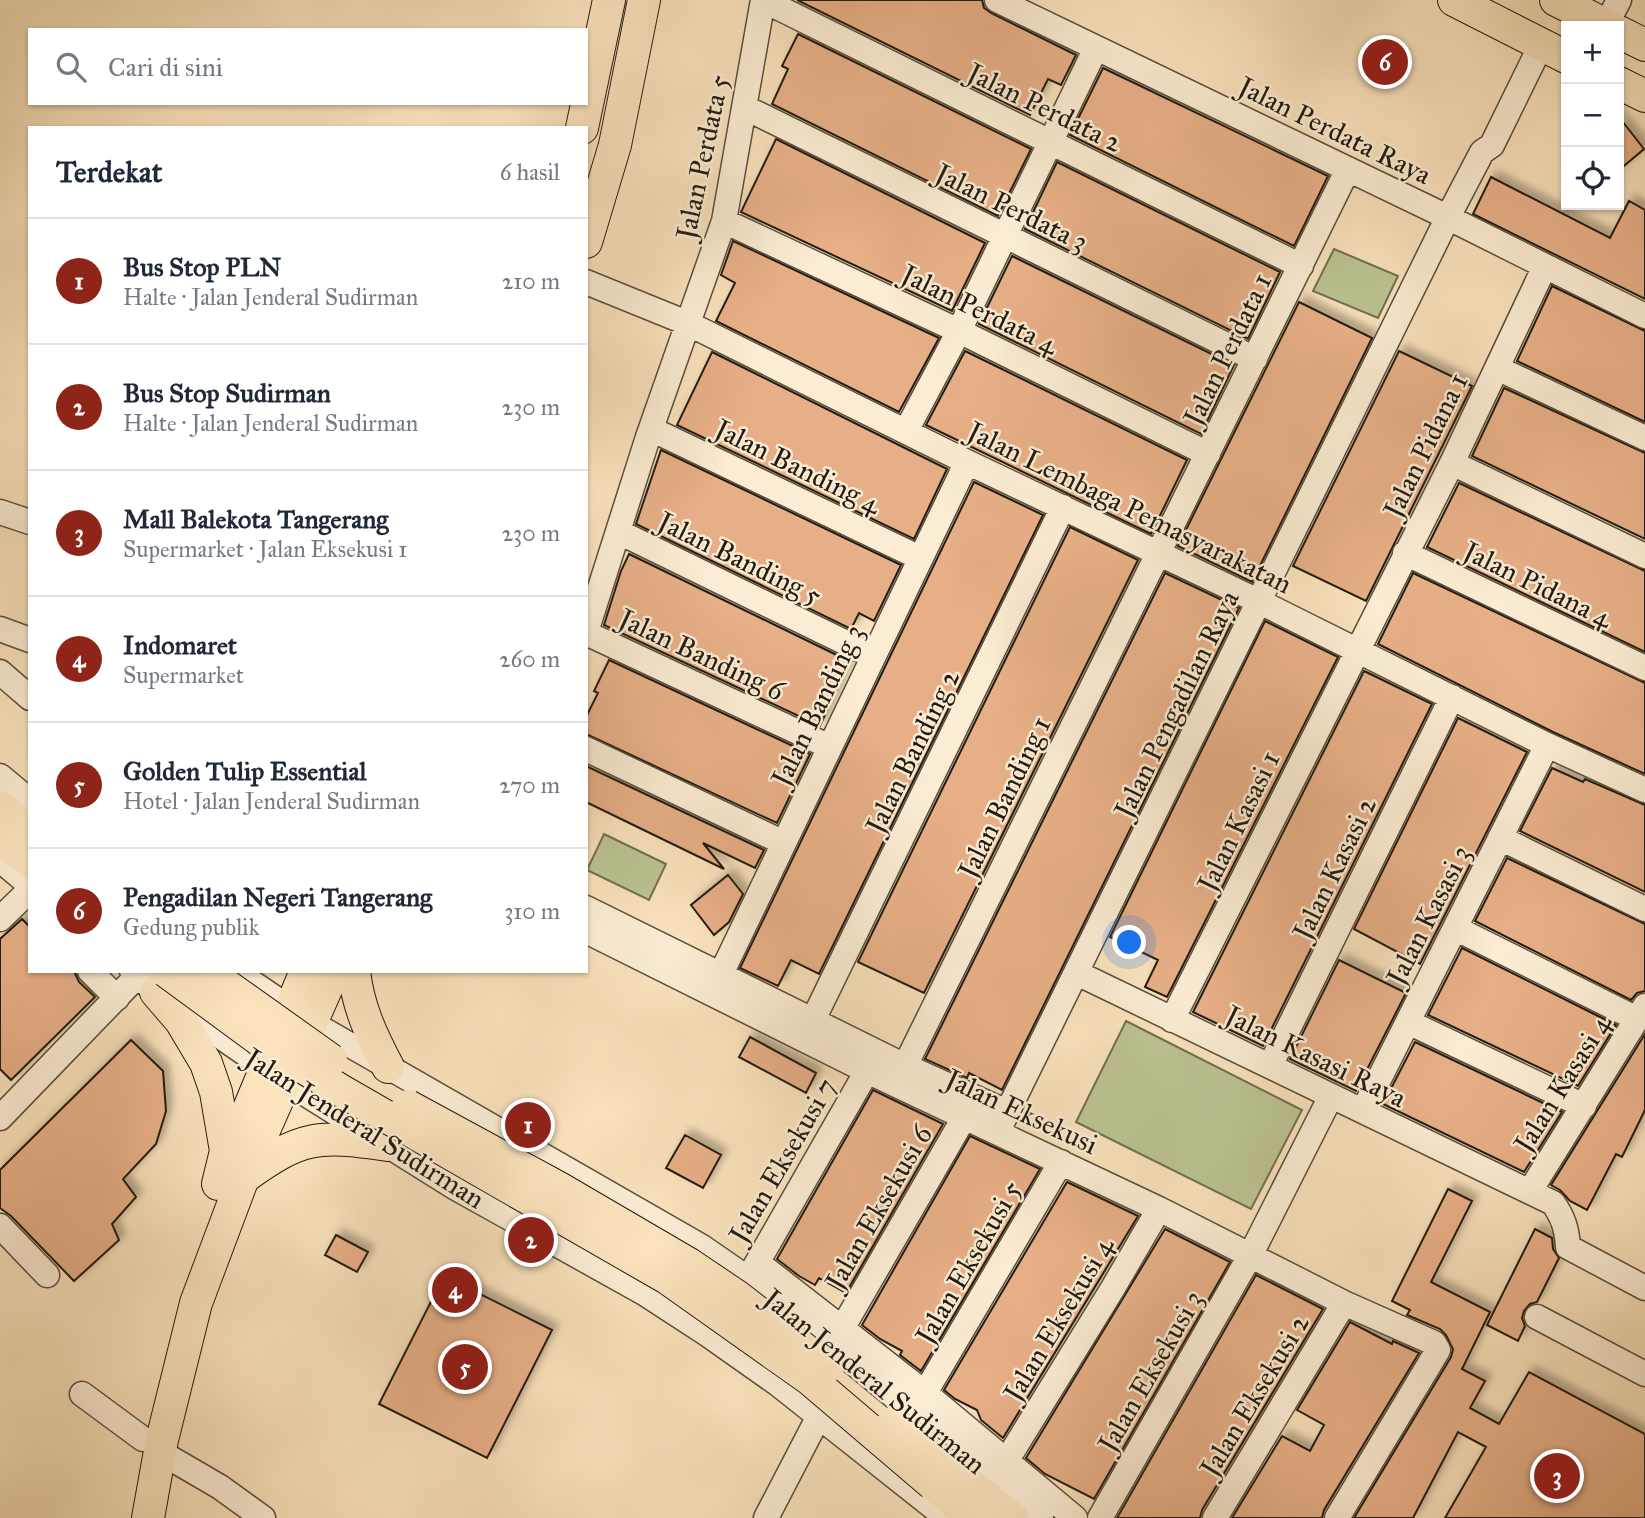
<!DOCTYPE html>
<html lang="id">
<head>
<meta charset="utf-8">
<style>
  body { margin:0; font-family:"IM FELL Great Primer",serif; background:#f6f6f7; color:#1f2937 }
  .controls { position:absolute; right:21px; top:21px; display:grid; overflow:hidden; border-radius:0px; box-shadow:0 2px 5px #0004 }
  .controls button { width:63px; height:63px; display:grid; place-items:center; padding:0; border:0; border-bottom:2px solid #e0e1e3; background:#fff; color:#1f2937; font:35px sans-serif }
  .you { position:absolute; left:1130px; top:943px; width:24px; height:24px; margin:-18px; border:5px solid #fff; border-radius:50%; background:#1a73e8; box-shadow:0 0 0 10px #1a73e833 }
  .badge { display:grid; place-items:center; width:46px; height:46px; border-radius:50%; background:#8f2418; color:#fff; font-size:23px; font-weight:700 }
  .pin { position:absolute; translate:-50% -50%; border:4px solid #fff; box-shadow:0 2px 7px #0006 }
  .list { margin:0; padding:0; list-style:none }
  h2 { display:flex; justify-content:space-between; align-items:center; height:91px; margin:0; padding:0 28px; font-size:30px }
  h2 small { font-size:23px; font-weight:400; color:#747a83 }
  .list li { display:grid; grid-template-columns:46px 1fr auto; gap:21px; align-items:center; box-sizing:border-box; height:126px; padding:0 28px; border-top:2px solid #e0e1e3 }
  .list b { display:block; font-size:26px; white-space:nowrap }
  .list p { margin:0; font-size:23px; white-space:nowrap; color:#747a83 }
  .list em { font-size:23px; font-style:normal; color:#747a83 }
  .icon { flex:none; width:38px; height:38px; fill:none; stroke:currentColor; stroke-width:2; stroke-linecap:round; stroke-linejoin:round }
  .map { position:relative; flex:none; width:1645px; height:1518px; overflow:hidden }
  .search { position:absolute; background:#fff; box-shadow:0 2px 5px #0004; left:28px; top:28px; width:560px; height:77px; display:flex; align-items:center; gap:18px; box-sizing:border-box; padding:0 24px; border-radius:0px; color:#747a83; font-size:26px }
  .panel { position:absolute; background:#fff; box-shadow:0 2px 5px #0004; left:28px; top:126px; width:560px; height:847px; border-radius:0px }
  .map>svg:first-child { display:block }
  .pitch { fill:#bcc392; stroke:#706f52; stroke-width:2 }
  .building { fill:#e7af87; stroke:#231b11; stroke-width:2; filter:url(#shadow) }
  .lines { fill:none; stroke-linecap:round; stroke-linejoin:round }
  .minor-casing { stroke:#584d3c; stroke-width:27 }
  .major-casing { stroke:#231b11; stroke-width:34 }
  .minor { stroke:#fbecd3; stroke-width:24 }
  .major { stroke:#f9e2bc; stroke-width:32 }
  .major-bridge-casing { stroke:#231b11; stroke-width:34; stroke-linecap:butt }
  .major-bridge { stroke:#f9e2bc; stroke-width:32 }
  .labels { text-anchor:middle; stroke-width:5; stroke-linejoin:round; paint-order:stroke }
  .street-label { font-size:28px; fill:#231b11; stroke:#fbecd3 }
</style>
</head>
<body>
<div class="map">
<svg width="1645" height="1518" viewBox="0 0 1645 1518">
  <defs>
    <filter id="shadow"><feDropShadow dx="6" dy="-6" stdDeviation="3.5" flood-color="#0004"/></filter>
  </defs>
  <rect width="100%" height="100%" fill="#f9e2bc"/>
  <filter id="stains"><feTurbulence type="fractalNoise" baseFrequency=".00286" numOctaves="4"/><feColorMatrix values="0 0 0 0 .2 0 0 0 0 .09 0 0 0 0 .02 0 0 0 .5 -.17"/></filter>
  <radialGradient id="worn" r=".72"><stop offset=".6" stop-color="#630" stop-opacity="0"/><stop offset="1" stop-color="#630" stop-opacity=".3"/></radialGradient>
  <!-- pitch -->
  <path class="pitch" d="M 1334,249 L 1398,276 L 1378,318 L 1313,291 Z
    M 604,834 L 666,864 L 649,900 L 587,870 Z
    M 1126,1021 L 1302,1110 L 1251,1209 L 1076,1122 Z"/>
  <!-- building -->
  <path class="building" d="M 797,0 L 982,0 L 984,8 L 991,13 L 1076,55 L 1061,85 L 1048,79 L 1030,115 Z
    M 798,34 L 1031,149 L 998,216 L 772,104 L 788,69 L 782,66 Z
    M 1103,68 L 1328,176 L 1294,246 L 1070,135 Z
    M 1619,117 L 1644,149 L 1619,170 Z
    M 776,139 L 985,243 L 952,311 L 741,212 Z
    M 1057,162 L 1280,272 L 1248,339 L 1025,229 Z
    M 1491,177 L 1610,238 L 1629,201 L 1645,210 L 1645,299 L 1473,214 Z
    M 733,241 L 939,338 L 899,412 L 716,321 L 735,283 L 721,275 Z
    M 1012,256 L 1234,365 L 1201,434 L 979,324 Z
    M 1552,286 L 1645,331 L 1645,422 L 1517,361 Z
    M 1299,302 L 1372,338 L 1252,582 L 1178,546 Z
    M 965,351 L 1187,460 L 1151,534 L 926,425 Z
    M 1399,351 L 1472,386 L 1366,601 L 1293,566 Z
    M 712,352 L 947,469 L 914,539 L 677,425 Z
    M 1504,388 L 1645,453 L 1645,539 L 1472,456 Z
    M 661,450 L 901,565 L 874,621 L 859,613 L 851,629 L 636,524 Z
    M 974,482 L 1043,515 L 819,974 L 791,960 L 778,986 L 740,968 Z
    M 1459,483 L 1645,571 L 1645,652 L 1427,547 Z
    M 1070,527 L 1138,560 L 924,993 L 858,962 Z
    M 629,554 L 849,661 L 820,726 L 604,625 L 621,571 Z
    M 1165,573 L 1239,608 L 1002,1090 L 969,1073 L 967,1078 L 925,1059 Z
    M 1413,573 L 1645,683 L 1645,774 L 1553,732 L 1378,644 Z
    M 1265,621 L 1338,657 L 1167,997 L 1145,987 L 1158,960 L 1110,937 Z
    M 609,660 L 810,754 L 777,823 L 586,734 L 586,717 L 598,693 L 594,691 Z
    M 1364,671 L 1432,704 L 1263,1046 L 1193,1012 Z
    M 1458,718 L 1527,752 L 1420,964 L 1354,929 Z
    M 586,766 L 764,850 L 755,868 L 703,843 L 724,869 L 586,802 Z
    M 1552,768 L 1583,782 L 1585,779 L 1645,805 L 1645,892 L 1520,831 Z
    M 1507,858 L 1645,924 L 1645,991 L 1637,993 L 1631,1000 L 1475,921 Z
    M 728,875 L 743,894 L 729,922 L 714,935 L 691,905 Z
    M 22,919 L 30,927 L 30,971 L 74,971 L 79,982 L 95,997 L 11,1080 L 0,1069 L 0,939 Z
    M 1462,948 L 1616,1025 L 1578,1086 L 1428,1015 Z
    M 1339,960 L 1406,993 L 1356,1091 L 1290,1059 Z
    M 1645,1034 L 1645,1110 L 1622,1157 L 1616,1154 L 1587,1210 L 1570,1201 L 1560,1190 L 1551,1185 Z
    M 750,1037 L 816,1073 L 806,1093 L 739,1057 Z
    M 131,1040 L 163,1071 L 166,1111 L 156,1144 L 123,1179 L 136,1197 L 112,1224 L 119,1240 L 74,1281 L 11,1216 L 0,1208 L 0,1170 Z
    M 1415,1042 L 1562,1112 L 1524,1172 L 1383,1104 Z
    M 873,1090 L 943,1124 L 846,1293 L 819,1278 L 815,1285 L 799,1276 L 777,1259 Z
    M 685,1135 L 721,1155 L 703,1188 L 666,1168 Z
    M 970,1136 L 1040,1169 L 921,1371 L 900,1355 L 902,1351 L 880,1339 L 862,1325 Z
    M 1067,1182 L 1138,1216 L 1003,1438 L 981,1420 L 977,1410 L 955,1399 L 944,1390 Z
    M 1448,1189 L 1472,1201 L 1431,1282 L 1490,1312 L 1462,1369 L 1485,1381 L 1470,1408 L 1499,1424 L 1529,1372 L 1645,1434 L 1645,1518 L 1445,1518 L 1486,1447 L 1458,1432 L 1413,1518 L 1354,1518 L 1451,1357 L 1453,1349 L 1446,1335 L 1440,1329 L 1407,1315 L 1410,1310 L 1392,1301 Z
    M 1165,1229 L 1230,1262 L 1094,1499 L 1045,1474 L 1026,1458 Z
    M 1535,1229 L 1552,1238 L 1553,1249 L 1559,1258 L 1537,1302 L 1530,1304 L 1524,1311 L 1522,1318 L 1525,1326 L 1518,1341 L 1487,1325 Z
    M 336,1235 L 368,1252 L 357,1272 L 325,1255 Z
    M 1256,1275 L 1323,1309 L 1202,1510 L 1200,1518 L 1117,1518 Z
    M 444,1276 L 552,1330 L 487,1458 L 379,1404 Z
    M 1350,1322 L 1392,1344 L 1393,1341 L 1419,1353 L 1324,1510 L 1322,1518 L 1232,1518 L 1282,1436 L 1310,1451 L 1324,1425 L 1297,1410 Z"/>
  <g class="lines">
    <!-- minor casing -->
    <g class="minor-casing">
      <path id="minor" d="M 763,0 L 1301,266
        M 997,0 L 1439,213 L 1645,316
        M 1606,25 L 1619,0
        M 744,107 L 1255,359
        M 724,221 L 959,331 L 1208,454
        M 586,282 L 687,323 L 967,462 L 1254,599 L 1547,745 L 1645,790
        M 1497,368 L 1645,438
        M 651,429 L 920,558
        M 906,431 L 959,331 L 1096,48
        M 1452,463 L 1645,556
        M 0,512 L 30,522
        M 619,532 L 873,656
        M 1405,553 L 1645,668
        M 0,629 L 30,640
        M 586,632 L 648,437 L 724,221 L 763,0
        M 586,633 L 830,747
        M 0,672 L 30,698
        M 586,749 L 784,843
        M 0,776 L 30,801
        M 1500,838 L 1645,909
        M 0,860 L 30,885
        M 586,908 L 905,1066 L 1007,1112
        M 0,919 L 30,890
        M 1455,928 L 1637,1019
        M 586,931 L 867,1071 L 1159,1209 L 1344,1303 L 1434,1343 L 1438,1350 L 1435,1355 L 1337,1518
        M 90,971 L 117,998
        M 132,971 L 156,992 L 285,1081 L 456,1188 L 644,1293 L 707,1334 L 778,1384 L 947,1518
        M 235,971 L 310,1022 L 702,1247 L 773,1296 L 1041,1518
        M 1077,973 L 1553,1203 C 1563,1217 1567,1229 1568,1247 L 1645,1288
        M 721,974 L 967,462
        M 813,1020 L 1063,507
        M 1172,1020 L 1452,463 L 1545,266
        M 1408,1022 L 1584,1106
        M 905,1066 L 1348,169
        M 1270,1066 L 1452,697
        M 1363,1111 L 1547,745
        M 0,1118 L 142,971
        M 998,1131 L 1448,217 L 1482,152 L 1492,145 L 1541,45
        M 1530,1191 L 1645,1006
        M 0,1226 L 47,1275
        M 758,1263 L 925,1393 L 1075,1518
        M 749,1277 L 867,1071
        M 1537,1317 L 1645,1374
        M 843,1327 L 965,1116
        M 925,1393 L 1061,1162
        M 82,1394 L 143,1439
        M 160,1452 L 220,1487 L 263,1518
        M 1007,1460 L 1113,1288 L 1159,1209
        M 766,1518 L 819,1416
        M 1100,1518 L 1251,1254 L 1331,1096
        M 1215,1518 L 1344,1303"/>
    </g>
    <!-- major casing -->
    <g class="major-casing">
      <path id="major" d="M 1454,0 L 1566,57
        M 1556,0 L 1608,26
        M 1619,32 L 1645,45
        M 1619,83 L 1645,96
        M 582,128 L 609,0
        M 586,242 L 615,145 L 644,0
        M 0,807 L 30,831
        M 0,837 L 30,862
        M 354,971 C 358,1007 371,1035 388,1067
        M 156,992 L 181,1021 L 206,1063 L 216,1092 L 226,1151 L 218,1184
        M 234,1145 L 306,971
        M 243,1178 C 302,1135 317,1135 388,1145
        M 948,1467 L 1012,1518
        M 933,1484 L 974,1518
        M 148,1518 L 162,1440 L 196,1303 L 243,1178 L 334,971"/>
    </g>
    <!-- minor -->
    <use href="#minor" class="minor"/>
    <!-- major -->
    <use href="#major" class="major"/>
    <!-- major-bridge casing -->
    <g class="major-bridge-casing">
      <path id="major-bridge" d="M 166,971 L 264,1043 L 340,1090 L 667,1278 L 811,1380 L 933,1484
        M 206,971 L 331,1060
        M 408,1106 L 559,1188 L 689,1264 L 738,1297 L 827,1367
        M 893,1423 L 948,1467"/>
    </g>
    <!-- major-bridge -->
    <use href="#major-bridge" class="major-bridge"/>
  </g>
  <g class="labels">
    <!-- street labels -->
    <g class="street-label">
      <text transform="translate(1045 107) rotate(26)" y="10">Jalan Perdata 2</text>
      <text transform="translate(1335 130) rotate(26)" y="10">Jalan Perdata Raya</text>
      <text transform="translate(702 157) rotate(-78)" y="10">Jalan Perdata 5</text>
      <text transform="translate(1012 207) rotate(26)" y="10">Jalan Perdata 3</text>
      <text transform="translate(980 309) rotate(26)" y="10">Jalan Perdata 4</text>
      <text transform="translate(1227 349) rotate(-64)" y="10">Jalan Perdata 1</text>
      <text transform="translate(1425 445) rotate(-64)" y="10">Jalan Pidana 1</text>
      <text transform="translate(798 466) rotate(26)" y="10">Jalan Banding 4</text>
      <text transform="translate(1130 507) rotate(26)" y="10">Jalan Lembaga Pemasyarakatan</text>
      <text transform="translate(740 558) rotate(26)" y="10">Jalan Banding 5</text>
      <text transform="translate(1538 584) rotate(26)" y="10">Jalan Pidana 4</text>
      <text transform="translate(702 654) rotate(25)" y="10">Jalan Banding 6</text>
      <text transform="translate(1176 704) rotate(-64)" y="10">Jalan Pengadilan Raya</text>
      <text transform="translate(817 705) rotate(-64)" y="10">Jalan Banding 3</text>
      <text transform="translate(912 751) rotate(-64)" y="10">Jalan Banding 2</text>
      <text transform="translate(1004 797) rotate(-64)" y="10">Jalan Banding 1</text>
      <text transform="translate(1238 821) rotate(-64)" y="10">Jalan Kasasi 1</text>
      <text transform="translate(1334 868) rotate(-64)" y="10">Jalan Kasasi 2</text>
      <text transform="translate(1428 915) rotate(-63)" y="10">Jalan Kasasi 3</text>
      <text transform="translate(1316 1056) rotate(26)" y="10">Jalan Kasasi Raya</text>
      <text transform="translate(1562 1083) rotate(-58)" y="10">Jalan Kasasi 4</text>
      <text transform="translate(1022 1111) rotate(25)" y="10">Jalan Eksekusi</text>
      <text transform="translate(365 1128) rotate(32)" y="10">Jalan Jenderal Sudirman</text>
      <text transform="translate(782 1160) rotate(-60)" y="10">Jalan Eksekusi 7</text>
      <text transform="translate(878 1207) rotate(-60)" y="10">Jalan Eksekusi 6</text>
      <text transform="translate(968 1262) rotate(-60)" y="10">Jalan Eksekusi 5</text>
      <text transform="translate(1058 1319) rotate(-59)" y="10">Jalan Eksekusi 4</text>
      <text transform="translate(1150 1371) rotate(-60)" y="10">Jalan Eksekusi 3</text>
      <text transform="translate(875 1381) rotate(39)" y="10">Jalan Jenderal Sudirman</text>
      <text transform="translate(1254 1395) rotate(-59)" y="10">Jalan Eksekusi 2</text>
    </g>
  </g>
  <rect width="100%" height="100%" filter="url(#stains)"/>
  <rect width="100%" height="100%" fill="url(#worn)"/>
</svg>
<div class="controls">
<button>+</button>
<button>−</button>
<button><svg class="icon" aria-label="locate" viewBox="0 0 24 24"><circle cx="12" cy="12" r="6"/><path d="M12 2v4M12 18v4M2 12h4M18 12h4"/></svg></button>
</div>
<div class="you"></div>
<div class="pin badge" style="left:528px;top:1125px">1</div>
<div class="pin badge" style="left:531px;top:1240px">2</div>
<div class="pin badge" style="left:1557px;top:1476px">3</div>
<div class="pin badge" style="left:455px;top:1290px">4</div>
<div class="pin badge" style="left:465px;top:1367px">5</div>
<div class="pin badge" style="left:1385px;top:62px">6</div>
<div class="search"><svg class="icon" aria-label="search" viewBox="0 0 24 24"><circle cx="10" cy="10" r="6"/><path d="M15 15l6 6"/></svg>Cari di sini</div>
<section class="panel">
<h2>Terdekat<small>6 hasil</small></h2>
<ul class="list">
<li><span class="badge">1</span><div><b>Bus Stop PLN</b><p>Halte · Jalan Jenderal Sudirman</p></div><em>210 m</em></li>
<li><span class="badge">2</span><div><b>Bus Stop Sudirman</b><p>Halte · Jalan Jenderal Sudirman</p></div><em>230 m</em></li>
<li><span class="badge">3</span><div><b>Mall Balekota Tangerang</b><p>Supermarket · Jalan Eksekusi 1</p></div><em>230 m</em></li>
<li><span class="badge">4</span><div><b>Indomaret</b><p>Supermarket</p></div><em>260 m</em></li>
<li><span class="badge">5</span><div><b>Golden Tulip Essential</b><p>Hotel · Jalan Jenderal Sudirman</p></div><em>270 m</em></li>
<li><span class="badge">6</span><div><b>Pengadilan Negeri Tangerang</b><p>Gedung publik</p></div><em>310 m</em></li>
</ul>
</section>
</div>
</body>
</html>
